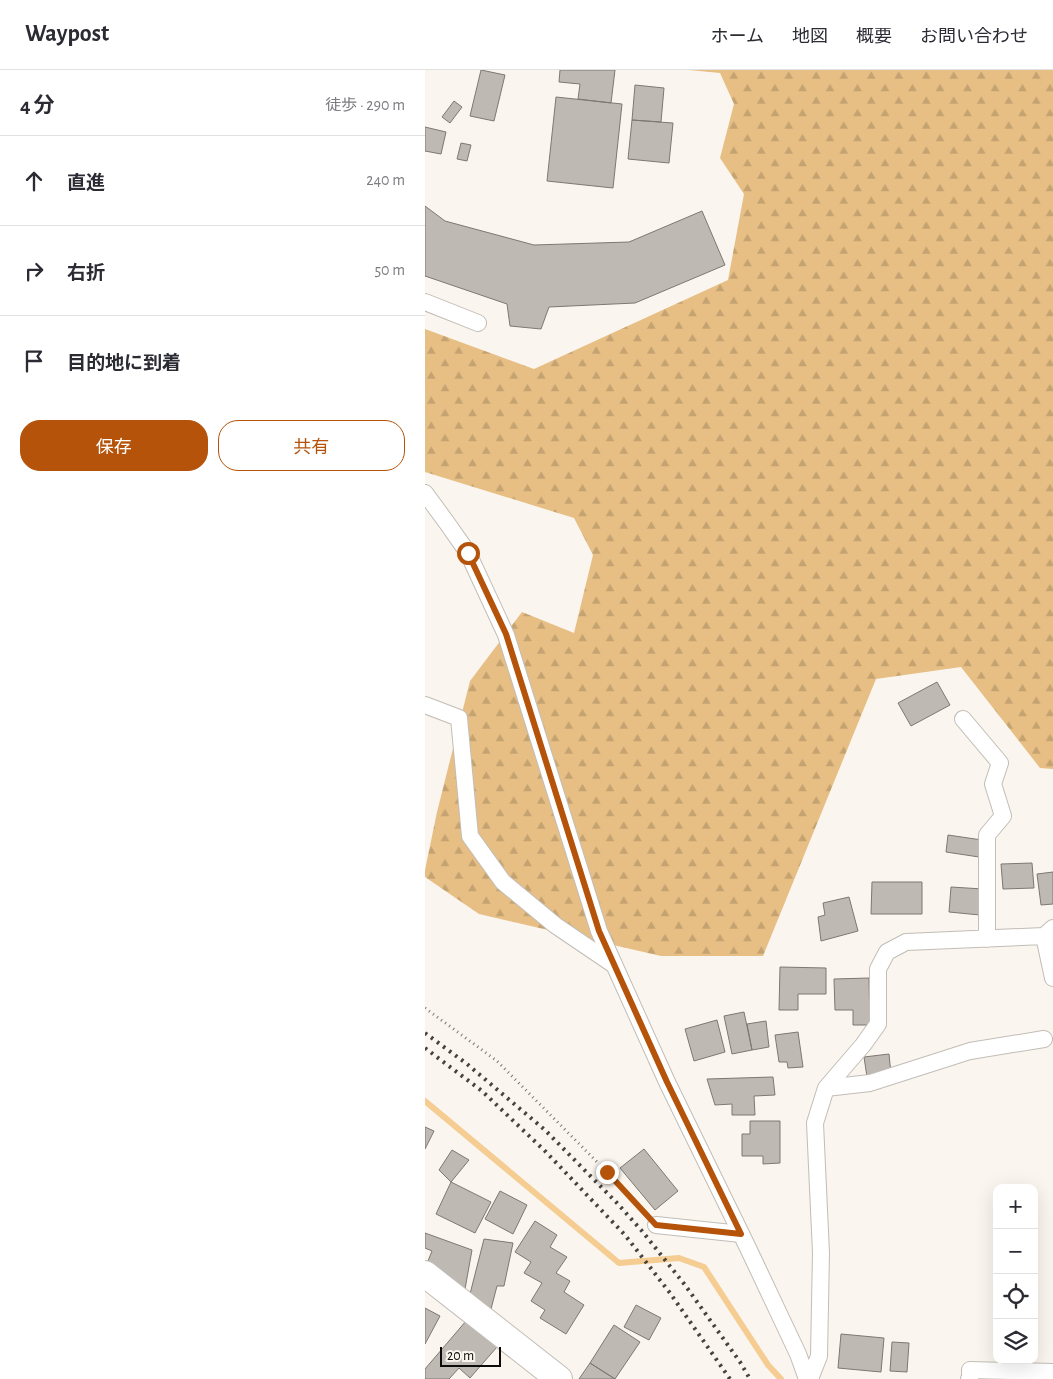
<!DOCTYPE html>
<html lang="ja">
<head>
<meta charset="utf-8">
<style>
  body { margin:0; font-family:"Alegreya Sans","Noto Sans JP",sans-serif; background:#f7f7f7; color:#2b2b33 }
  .controls { position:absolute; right:15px; bottom:15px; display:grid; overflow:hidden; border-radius:10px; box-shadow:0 5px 20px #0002 }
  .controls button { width:45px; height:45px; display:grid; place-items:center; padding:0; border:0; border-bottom:1px solid #e1e1e2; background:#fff; color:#2b2b33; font:25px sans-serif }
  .scale { position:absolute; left:15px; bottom:12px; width:61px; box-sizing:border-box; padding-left:5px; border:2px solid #0d0b09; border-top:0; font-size:14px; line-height:18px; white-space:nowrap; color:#0d0b09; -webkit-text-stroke:4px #faf5ee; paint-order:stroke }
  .stop { position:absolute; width:15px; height:15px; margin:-11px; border:4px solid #b45309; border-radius:50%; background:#fff }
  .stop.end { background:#b45309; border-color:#fff; box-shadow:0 1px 5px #0008 }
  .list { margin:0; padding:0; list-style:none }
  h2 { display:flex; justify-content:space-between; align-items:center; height:65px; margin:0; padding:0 20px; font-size:21px }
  h2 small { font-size:16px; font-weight:400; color:#7c7c81 }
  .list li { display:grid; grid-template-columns:32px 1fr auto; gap:15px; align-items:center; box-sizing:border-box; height:90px; padding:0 20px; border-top:1px solid #e1e1e2 }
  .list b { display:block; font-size:19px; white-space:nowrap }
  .list em { font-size:16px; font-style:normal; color:#7c7c81 }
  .actions { display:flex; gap:10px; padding:15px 20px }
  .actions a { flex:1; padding:11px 0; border:1px solid #b45309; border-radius:20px; text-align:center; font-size:18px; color:#b45309 }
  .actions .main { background:#b45309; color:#fff }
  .icon { flex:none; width:28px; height:28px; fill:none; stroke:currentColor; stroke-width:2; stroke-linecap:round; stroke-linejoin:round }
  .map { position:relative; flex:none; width:628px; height:1309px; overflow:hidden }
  header { display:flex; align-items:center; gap:30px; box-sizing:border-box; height:70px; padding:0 25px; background:#fff; border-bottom:1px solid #e1e1e2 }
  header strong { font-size:24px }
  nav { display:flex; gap:28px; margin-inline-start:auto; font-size:18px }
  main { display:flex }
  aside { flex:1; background:#fff }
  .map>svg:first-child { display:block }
  .forest { fill:url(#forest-firs) }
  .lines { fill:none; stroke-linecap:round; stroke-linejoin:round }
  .stream { stroke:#f5cc92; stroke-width:6 }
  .building { fill:#beb9b2; stroke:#7d7872 }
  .street-casing { stroke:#c2bdb6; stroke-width:18 }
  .primary-casing { stroke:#c2bdb6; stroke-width:28 }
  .path { stroke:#7a7672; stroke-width:3; stroke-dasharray:1 4; stroke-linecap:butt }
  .street { stroke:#fff; stroke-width:16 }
  .primary { stroke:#fff; stroke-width:26 }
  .rail { stroke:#45423f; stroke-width:4; stroke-dasharray:2.5 5; stroke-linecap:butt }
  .route { stroke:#b45309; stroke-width:6 }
</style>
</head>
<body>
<header>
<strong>Waypost</strong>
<nav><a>ホーム</a><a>地図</a><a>概要</a><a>お問い合わせ</a></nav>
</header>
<main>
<aside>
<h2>4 分<small>徒歩 · 290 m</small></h2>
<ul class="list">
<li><svg class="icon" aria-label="ahead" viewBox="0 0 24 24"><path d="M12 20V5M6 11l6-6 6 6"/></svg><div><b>直進</b></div><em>240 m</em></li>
<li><svg class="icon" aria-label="right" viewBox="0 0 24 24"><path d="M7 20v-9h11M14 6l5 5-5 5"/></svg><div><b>右折</b></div><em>50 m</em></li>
<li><svg class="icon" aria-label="arrive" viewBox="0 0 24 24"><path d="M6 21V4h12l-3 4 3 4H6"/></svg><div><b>目的地に到着</b></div></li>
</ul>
<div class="actions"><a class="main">保存</a><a>共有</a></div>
</aside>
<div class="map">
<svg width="628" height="1309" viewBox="0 0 628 1309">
  <defs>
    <pattern id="forest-firs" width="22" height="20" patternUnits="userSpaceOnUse" patternTransform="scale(1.25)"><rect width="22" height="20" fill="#e7bf84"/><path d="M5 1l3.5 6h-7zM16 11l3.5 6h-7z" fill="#c5a371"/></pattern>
  </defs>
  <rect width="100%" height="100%" fill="#faf5ee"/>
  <!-- forest -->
  <path class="forest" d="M 264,0 L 628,0 L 628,699 L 615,698 L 536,597 L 451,609 L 338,886 L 236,886 L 54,844 L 0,807 L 0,800 L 12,742 L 45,611 L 97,542 L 149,563 L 168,485 L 149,448 L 0,402 L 0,259 L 109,299 L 303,210 L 319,124 L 295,88 L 309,34 L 295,3 Z"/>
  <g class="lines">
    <!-- stream -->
    <path class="stream" d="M 0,1031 L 194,1193 L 254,1188 L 279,1197 L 343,1295 L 356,1309"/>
  </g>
  <!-- building -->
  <path class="building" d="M 56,0 L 80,5 L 69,51 L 45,46 Z
    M 135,0 L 190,0 L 186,33 L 153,29 L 155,14 L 134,12 Z
    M 210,15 L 239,18 L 236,52 L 207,50 Z
    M 131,27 L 197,34 L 188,118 L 122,111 Z
    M 29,31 L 37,37 L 25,53 L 17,47 Z
    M 207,50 L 248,53 L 244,93 L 203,89 Z
    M 0,57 L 21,62 L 16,84 L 0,81 Z
    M 36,73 L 46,75 L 42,91 L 32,89 Z
    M 0,136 L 20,151 L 109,175 L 204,172 L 277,141 L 300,195 L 210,233 L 124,237 L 116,259 L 85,256 L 82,234 L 0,206 Z
    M 512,612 L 525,635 L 486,656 L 473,633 Z
    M 523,765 L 557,770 L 554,787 L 521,782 Z
    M 607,793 L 609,818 L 578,819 L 576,794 Z
    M 628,802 L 628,834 L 616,835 L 612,804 Z
    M 447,812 L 497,812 L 497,844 L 446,844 Z
    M 526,817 L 558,819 L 555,845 L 524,842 Z
    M 424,827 L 433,861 L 396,871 L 393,847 L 400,845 L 398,833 Z
    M 355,897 L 401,898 L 401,924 L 373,924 L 373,940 L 354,940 Z
    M 444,908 L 445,955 L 428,955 L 428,940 L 410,940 L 409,909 Z
    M 319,942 L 327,980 L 307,984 L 299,946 Z
    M 292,950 L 300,982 L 269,991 L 260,959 Z
    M 341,951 L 344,977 L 327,980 L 322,954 Z
    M 373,962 L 378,997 L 363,998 L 362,992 L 354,992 L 350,965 Z
    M 464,984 L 466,1004 L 442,1007 L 439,987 Z
    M 348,1007 L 350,1025 L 329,1026 L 330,1045 L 307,1045 L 307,1034 L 290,1035 L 282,1009 Z
    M 325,1051 L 355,1051 L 355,1093 L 338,1094 L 338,1086 L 317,1086 L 317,1064 L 325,1064 Z
    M 0,1057 L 9,1061 L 0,1079 Z
    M 219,1079 L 253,1121 L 230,1140 L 195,1098 Z
    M 27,1080 L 44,1090 L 26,1112 L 14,1100 Z
    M 26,1112 L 66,1132 L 50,1163 L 11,1144 Z
    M 75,1121 L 102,1135 L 88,1164 L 60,1149 Z
    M 110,1151 L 132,1165 L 125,1177 L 142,1187 L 131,1203 L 145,1211 L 139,1222 L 159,1235 L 141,1264 L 115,1248 L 120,1240 L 106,1231 L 117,1213 L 99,1203 L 106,1192 L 90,1182 Z
    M 0,1163 L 47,1180 L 40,1219 L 3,1191 L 7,1181 L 0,1178 Z
    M 59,1169 L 88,1173 L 79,1216 L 72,1216 L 66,1239 L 45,1224 Z
    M 211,1235 L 236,1248 L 224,1270 L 199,1257 Z
    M 0,1238 L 15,1246 L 0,1274 Z
    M 41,1251 L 72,1277 L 45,1308 L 34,1298 L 24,1309 L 0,1309 L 0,1299 Z
    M 189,1255 L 215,1272 L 190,1309 L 165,1293 Z
    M 416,1264 L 459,1268 L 456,1302 L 413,1298 Z
    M 467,1272 L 484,1273 L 482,1302 L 465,1301 Z
    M 165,1293 L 190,1309 L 154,1309 Z"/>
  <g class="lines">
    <!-- street casing -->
    <g class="street-casing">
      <path id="street" d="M 0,232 L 53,253
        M 0,423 L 22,453 L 43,483 L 81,565 L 174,861 L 242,1012 L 323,1178 L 373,1284 L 382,1309
        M 0,635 L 34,648 L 45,766 L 78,812 L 130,855 L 189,895
        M 538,649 L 575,693 L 568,714 L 578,746 L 562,765 L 562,869
        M 619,866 L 628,908
        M 401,1018 L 445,1013 L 545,981 L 619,969
        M 231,1155 L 316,1164
        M 385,1309 L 394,1286 L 396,1183 L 390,1053 L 401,1018 L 438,975 L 453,954 L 453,899 L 462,882 L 481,872 L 619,866 L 628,858
        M 544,1309 L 545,1309 L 545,1300 L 628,1302"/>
    </g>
    <!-- primary casing -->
    <g class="primary-casing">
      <path id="primary" d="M 0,1204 L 134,1309"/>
    </g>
    <!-- path -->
    <path class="path" d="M 0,938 L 72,991 L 182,1102 L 220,1143"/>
    <!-- street -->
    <use href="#street" class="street"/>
    <!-- primary -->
    <use href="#primary" class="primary"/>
    <!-- rail -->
    <path class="rail" d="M 0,963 L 42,994 L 120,1060 L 192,1133 L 217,1161 L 260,1215 L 315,1292 L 325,1309
      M 0,978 L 57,1021 L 121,1082 L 200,1165 L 245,1223 L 305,1309"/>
  </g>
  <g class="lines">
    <!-- route -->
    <path class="route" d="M 43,483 L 81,564 L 174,861 L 242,1012 L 316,1164 L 231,1155 L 182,1102"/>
  </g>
</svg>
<div class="controls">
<button>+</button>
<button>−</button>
<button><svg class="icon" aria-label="locate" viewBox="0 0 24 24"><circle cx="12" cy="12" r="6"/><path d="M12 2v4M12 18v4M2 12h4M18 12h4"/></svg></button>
<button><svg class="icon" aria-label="layers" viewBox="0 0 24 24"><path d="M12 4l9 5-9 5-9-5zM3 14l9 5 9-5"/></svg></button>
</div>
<div class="scale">20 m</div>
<div class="stop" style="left:43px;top:483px"></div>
<div class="stop end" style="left:182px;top:1102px"></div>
</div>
</main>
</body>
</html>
